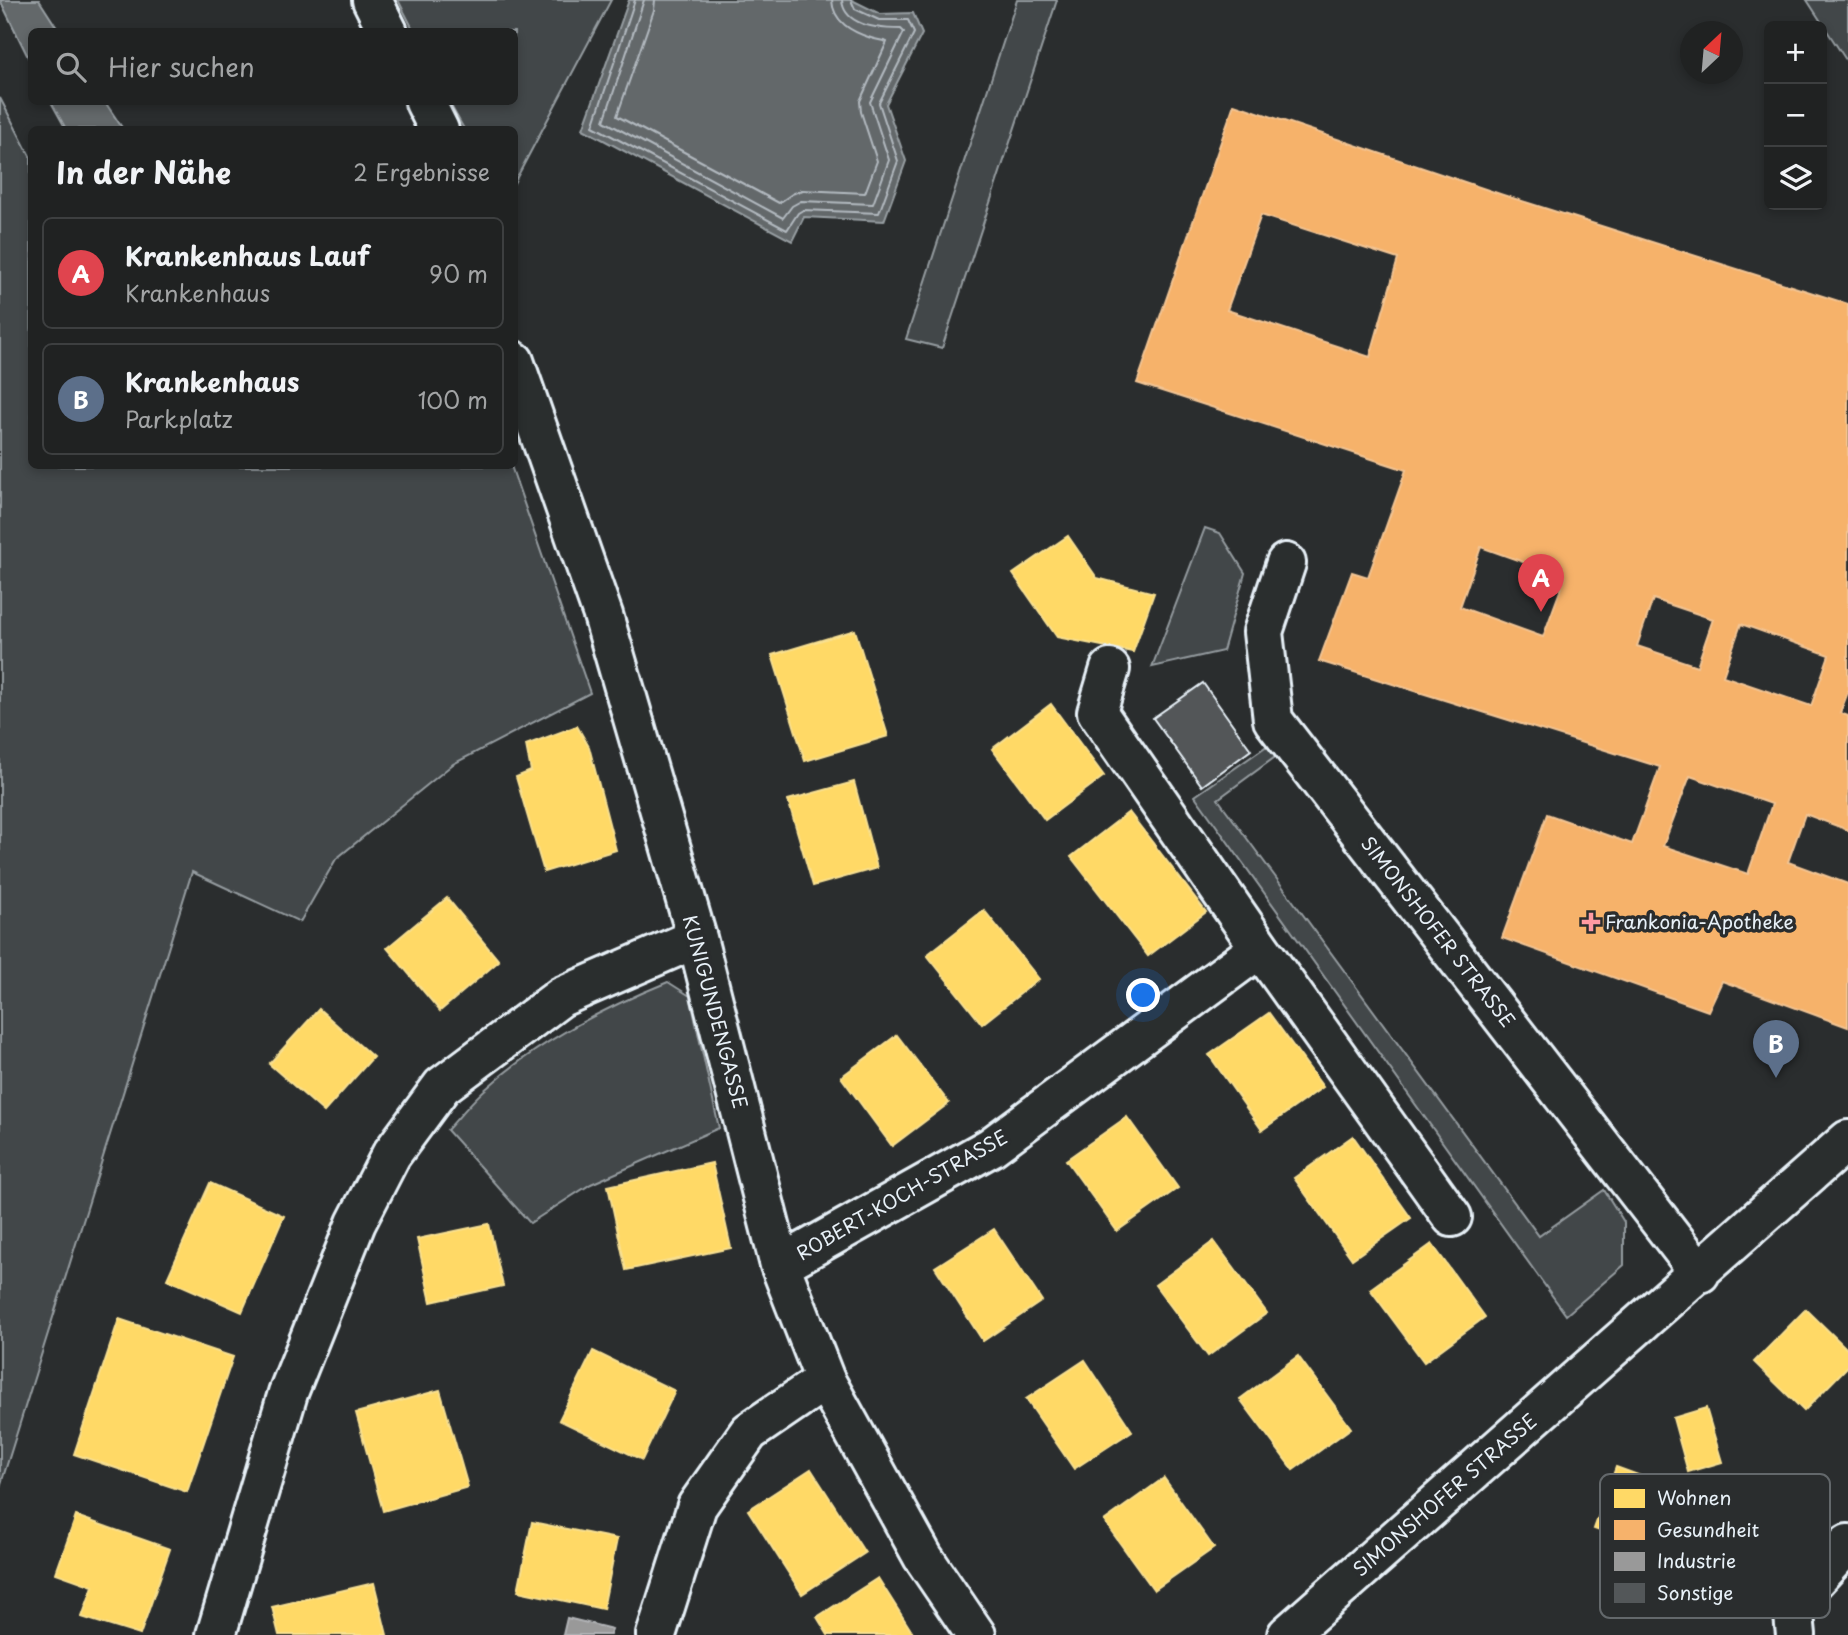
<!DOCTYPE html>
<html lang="de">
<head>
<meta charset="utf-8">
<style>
  body { margin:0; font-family:"Playpen Sans",sans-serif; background:#2d2f2f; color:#f1f3f6 }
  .controls { position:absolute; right:21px; top:21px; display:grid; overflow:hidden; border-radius:10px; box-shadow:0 4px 10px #0003 }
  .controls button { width:63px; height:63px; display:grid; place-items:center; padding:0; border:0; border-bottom:2px solid #3d3f40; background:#202222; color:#f1f3f6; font:35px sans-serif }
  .compass { position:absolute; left:1680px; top:21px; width:63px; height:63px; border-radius:50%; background:#202222; box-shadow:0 4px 10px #0003; rotate:26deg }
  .you { position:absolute; left:1144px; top:996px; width:24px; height:24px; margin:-18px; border:5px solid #fff; border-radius:50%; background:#1a73e8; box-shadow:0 0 0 10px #1a73e833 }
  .badge { display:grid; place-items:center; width:46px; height:46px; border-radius:50%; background:#db2777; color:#fff; font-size:23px; font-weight:700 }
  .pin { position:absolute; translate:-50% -58px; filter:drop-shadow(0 2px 4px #0008) }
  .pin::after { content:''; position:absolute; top:37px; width:24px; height:21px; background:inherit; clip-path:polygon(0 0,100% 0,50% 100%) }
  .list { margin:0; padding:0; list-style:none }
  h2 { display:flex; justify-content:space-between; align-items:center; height:91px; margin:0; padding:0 28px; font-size:30px }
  h2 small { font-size:23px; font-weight:400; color:#a2a4a5 }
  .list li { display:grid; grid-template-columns:46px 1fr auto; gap:21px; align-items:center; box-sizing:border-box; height:112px; margin:0 14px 14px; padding:0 14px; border:2px solid #3d3f40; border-radius:10px }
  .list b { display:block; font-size:26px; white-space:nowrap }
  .list p { margin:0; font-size:23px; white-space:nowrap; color:#a2a4a5 }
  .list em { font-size:23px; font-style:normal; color:#a2a4a5 }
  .icon { flex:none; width:38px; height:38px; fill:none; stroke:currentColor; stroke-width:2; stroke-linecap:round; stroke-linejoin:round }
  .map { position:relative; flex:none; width:1848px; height:1635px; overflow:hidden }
  .search { position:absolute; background:#202222; box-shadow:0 4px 10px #0003; left:28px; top:28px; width:490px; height:77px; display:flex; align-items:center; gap:18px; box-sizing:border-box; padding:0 24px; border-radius:10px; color:#a2a4a5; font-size:26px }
  .panel { position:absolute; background:#202222; box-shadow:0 4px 10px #0003; left:28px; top:126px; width:490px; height:343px; border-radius:10px }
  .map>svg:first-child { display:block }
  .green { fill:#424648; stroke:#959ca0; stroke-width:2 }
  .water { fill:#63686b; stroke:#989fa3; stroke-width:2 }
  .homes { fill:#ffd966; stroke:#f8e092; stroke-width:2 }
  .health { fill:#f6b26b; stroke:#f2c595; stroke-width:2; fill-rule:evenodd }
  .industry { fill:#999; stroke:#b1b3b6; stroke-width:2 }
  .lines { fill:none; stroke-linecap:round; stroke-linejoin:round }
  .shore { stroke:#b3bac0; stroke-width:2 }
  .building { fill:#535759; stroke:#e8f1f8; stroke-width:2 }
  .minor-casing { stroke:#e8f1f8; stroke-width:44 }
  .minor { stroke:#2a2d2e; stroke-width:38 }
  .poi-dot { fill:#ff9aa2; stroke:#2a2d2e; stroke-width:2.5 }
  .labels { text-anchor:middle; stroke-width:7; stroke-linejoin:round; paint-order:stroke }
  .poi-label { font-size:19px; fill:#e8f1f8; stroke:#2a2d2e; text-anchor:start }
  .street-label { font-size:19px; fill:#e8f1f8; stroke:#2a2d2e }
  .key { fill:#2a2d2e; stroke:#63686b; stroke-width:2 }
  .key-label { font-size:19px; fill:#e8f1f8 }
</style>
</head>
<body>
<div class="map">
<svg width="1848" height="1635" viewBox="0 0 1848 1635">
  <rect width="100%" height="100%" fill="#2a2d2e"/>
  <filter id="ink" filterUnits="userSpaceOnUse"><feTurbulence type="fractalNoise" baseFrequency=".0143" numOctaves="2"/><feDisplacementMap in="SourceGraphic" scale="14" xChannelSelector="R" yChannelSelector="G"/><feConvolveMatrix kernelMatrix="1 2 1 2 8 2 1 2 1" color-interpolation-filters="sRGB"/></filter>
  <g filter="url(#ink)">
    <!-- green -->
    <path class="green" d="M 398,0 L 611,0 L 515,181 L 514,130 L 464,129 L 449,102 L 514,102 L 514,32 L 414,31 Z
      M 1017,0 L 1057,0 L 942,348 L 906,339 Z
      M 1807,0 L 1848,0 L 1848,63 Z
      M 0,98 L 31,158 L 32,466 L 511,466 L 590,693 L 453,764 L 336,859 L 300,922 L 192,872 L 0,1487 Z
      M 1205,528 L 1220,533 L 1245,573 L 1223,651 L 1152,667 Z
      M 1271,743 L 1282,752 L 1218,799 L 1539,1236 L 1604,1190 L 1624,1222 L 1624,1265 L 1566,1315 L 1195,796 Z
      M 668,982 L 690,996 L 719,1128 L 591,1184 L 530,1223 L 447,1130 C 461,1115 473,1099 488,1087 C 539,1041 604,1008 668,982 Z"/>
    <!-- water -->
    <path class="water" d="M 0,0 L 39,0 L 59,31 L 32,32 L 31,63 Z
      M 629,0 L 852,0 L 880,14 L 913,13 L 922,34 L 886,104 L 906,161 L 884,221 L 804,217 L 792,241 L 583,129 Z
      M 51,102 L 105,102 L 123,129 L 66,129 Z"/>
    <!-- homes -->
    <path class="homes" d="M 1068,536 L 1097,578 L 1154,593 L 1133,652 L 1057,637 L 1013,574 Z
      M 855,630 L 888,736 L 805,761 L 772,655 Z
      M 1051,704 L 1104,776 L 1045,820 L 992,749 Z
      M 577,726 L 589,747 L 616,850 L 544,872 L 516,777 L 531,771 L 526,745 Z
      M 854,782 L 877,868 L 813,886 L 788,800 Z
      M 1129,812 L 1206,912 L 1148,956 L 1071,857 Z
      M 447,898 L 499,961 L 440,1011 L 387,948 Z
      M 984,910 L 1039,979 L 982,1024 L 927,955 Z
      M 319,1009 L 373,1057 L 324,1112 L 269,1064 Z
      M 1269,1013 L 1323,1087 L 1262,1130 L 1209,1055 Z
      M 897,1035 L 949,1103 L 892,1146 L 841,1077 Z
      M 1127,1117 L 1178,1188 L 1117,1231 L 1066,1160 Z
      M 1353,1136 L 1411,1218 L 1352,1259 L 1294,1178 Z
      M 712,1163 L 731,1248 L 626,1270 L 608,1186 Z
      M 210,1183 L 284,1216 L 242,1312 L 167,1279 Z
      M 489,1224 L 503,1286 L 431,1302 L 417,1239 Z
      M 994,1229 L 1042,1301 L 983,1341 L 935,1267 Z
      M 1214,1241 L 1267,1313 L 1208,1356 L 1155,1285 Z
      M 1432,1244 L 1485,1317 L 1424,1362 L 1370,1289 Z
      M 1806,1309 L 1848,1350 L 1848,1366 L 1804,1411 L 1754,1362 Z
      M 119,1319 L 233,1357 L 187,1492 L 74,1454 Z
      M 593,1351 L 675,1391 L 642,1460 L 559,1420 Z
      M 1298,1356 L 1351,1428 L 1293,1470 L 1240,1399 Z
      M 1085,1360 L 1132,1431 L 1074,1469 L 1026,1399 Z
      M 440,1390 L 468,1487 L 383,1511 L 356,1413 Z
      M 1706,1408 L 1722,1462 L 1688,1472 L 1673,1418 Z
      M 1616,1467 L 1693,1495 L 1671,1556 L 1594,1529 Z
      M 811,1469 L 865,1553 L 802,1594 L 748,1510 Z
      M 1164,1478 L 1214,1548 L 1154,1590 L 1104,1521 Z
      M 76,1516 L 170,1549 L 140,1635 L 82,1617 L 93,1586 L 56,1573 Z
      M 532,1522 L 617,1539 L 603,1609 L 518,1591 Z
      M 878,1578 L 914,1635 L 828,1635 L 817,1617 Z
      M 374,1583 L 387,1635 L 279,1635 L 272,1607 Z"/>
    <!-- health -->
    <path class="health" d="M 1234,104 L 1503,195 L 1848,304 L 1848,692 L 1840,713 L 1848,716 L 1848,830 L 1805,814 L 1788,862 L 1848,884 L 1848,1027 L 1722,981 L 1708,1011 L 1502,938 L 1547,814 L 1632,844 L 1660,767 L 1319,661 L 1352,572 L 1368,577 L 1406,470 L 1137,383 ZM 1261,215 L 1398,259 L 1370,357 L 1227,310 ZM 1481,547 L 1565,577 L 1543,637 L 1460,607 ZM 1653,599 L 1713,619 L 1697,666 L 1637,646 ZM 1741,624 L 1829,655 L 1811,706 L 1723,676 ZM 1690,776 L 1772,804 L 1748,874 L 1663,846 Z"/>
    <!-- industry -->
    <path class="industry" d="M 567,1618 L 612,1629 L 610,1635 L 563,1635 Z"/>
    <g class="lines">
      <!-- shore -->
      <path class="shore" d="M 635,0 L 593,126 L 787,230 L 798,213 L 803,210 L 879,213 L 898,161 L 879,103 L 914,33 L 908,20 L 879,20 L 855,9 L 851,0
        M 644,0 L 604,121 L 783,218 L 792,206 L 801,201 L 873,204 L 889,160 L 870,102 L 904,32 L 901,29 C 881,29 844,27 842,0
        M 655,0 L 654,10 L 617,116 L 779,203 L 792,194 L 802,190 L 865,193 L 877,161 L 861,112 L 860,101 L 887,42 C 882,40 877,40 871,38 C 852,32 833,22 832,0"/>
    </g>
    <!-- building -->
    <path class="building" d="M 1203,683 L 1251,750 L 1202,786 L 1153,718 Z"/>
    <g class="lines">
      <!-- minor casing -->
      <g class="minor-casing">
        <path id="minor" d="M 372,0 L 388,32
          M 425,102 L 439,130
          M 514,361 L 603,615 L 697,938 L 780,1265 L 825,1380 L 923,1557 L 976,1635
          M 1286,563 L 1263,632 L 1273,720 L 1700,1273
          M 1110,669 L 1097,712 L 1260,948
          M 780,1265 L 991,1147 L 1260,948 L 1452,1217
          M 216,1635 L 288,1393 L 356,1223 L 391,1155 L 442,1086 L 561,997 L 697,938
          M 656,1635 L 697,1506 L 749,1432 L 825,1380
          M 1287,1635 L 1848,1140
          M 1796,1635 L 1794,1615 L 1810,1585 L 1848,1544"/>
      </g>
      <!-- minor -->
      <use href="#minor" class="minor"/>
    </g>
  </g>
  <!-- markers -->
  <path class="poi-dot" d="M1587.5 911.5h7v7h7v7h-7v7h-7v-7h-7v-7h7z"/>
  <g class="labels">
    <!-- poi labels -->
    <g class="poi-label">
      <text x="1605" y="929">Frankonia-Apotheke</text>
    </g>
    <!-- street labels -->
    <g class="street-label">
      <text transform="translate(1438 932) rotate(52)" y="7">SIMONSHOFER STRASSE</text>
      <text transform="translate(715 1012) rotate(75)" y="7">KUNIGUNDENGASSE</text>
      <text transform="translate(902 1195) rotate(-30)" y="7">ROBERT-KOCH-STRASSE</text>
      <text transform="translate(1445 1495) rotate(-41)" y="7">SIMONSHOFER STRASSE</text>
    </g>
  </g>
  <!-- legend -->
  <rect x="1600" y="1474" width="230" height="144" rx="10" class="key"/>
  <rect x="1614" y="1489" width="31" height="19" fill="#ffd966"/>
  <rect x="1614" y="1520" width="31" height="20" fill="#f6b26b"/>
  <rect x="1614" y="1552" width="31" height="19" fill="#999"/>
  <rect x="1614" y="1583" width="31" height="20" fill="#535759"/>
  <g class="key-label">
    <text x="1657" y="1505">Wohnen</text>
    <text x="1657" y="1537">Gesundheit</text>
    <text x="1657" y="1568">Industrie</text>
    <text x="1657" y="1600">Sonstige</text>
  </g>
</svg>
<div class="controls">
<button>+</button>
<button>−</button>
<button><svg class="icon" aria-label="layers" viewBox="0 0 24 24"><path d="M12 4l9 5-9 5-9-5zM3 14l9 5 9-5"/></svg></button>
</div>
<svg class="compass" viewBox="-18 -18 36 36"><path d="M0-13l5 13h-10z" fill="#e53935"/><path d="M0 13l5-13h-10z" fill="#a2a4a5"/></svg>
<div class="you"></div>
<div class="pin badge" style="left:1541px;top:612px;background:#e0444e">A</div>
<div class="pin badge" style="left:1776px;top:1078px;background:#5c6f8a">B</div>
<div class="search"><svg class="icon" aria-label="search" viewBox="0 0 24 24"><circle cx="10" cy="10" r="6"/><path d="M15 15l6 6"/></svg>Hier suchen</div>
<section class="panel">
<h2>In der Nähe<small>2 Ergebnisse</small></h2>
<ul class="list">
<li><span class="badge" style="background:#e0444e">A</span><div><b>Krankenhaus Lauf</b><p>Krankenhaus</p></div><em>90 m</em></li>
<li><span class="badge" style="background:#5c6f8a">B</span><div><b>Krankenhaus</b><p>Parkplatz</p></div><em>100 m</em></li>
</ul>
</section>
</div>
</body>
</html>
